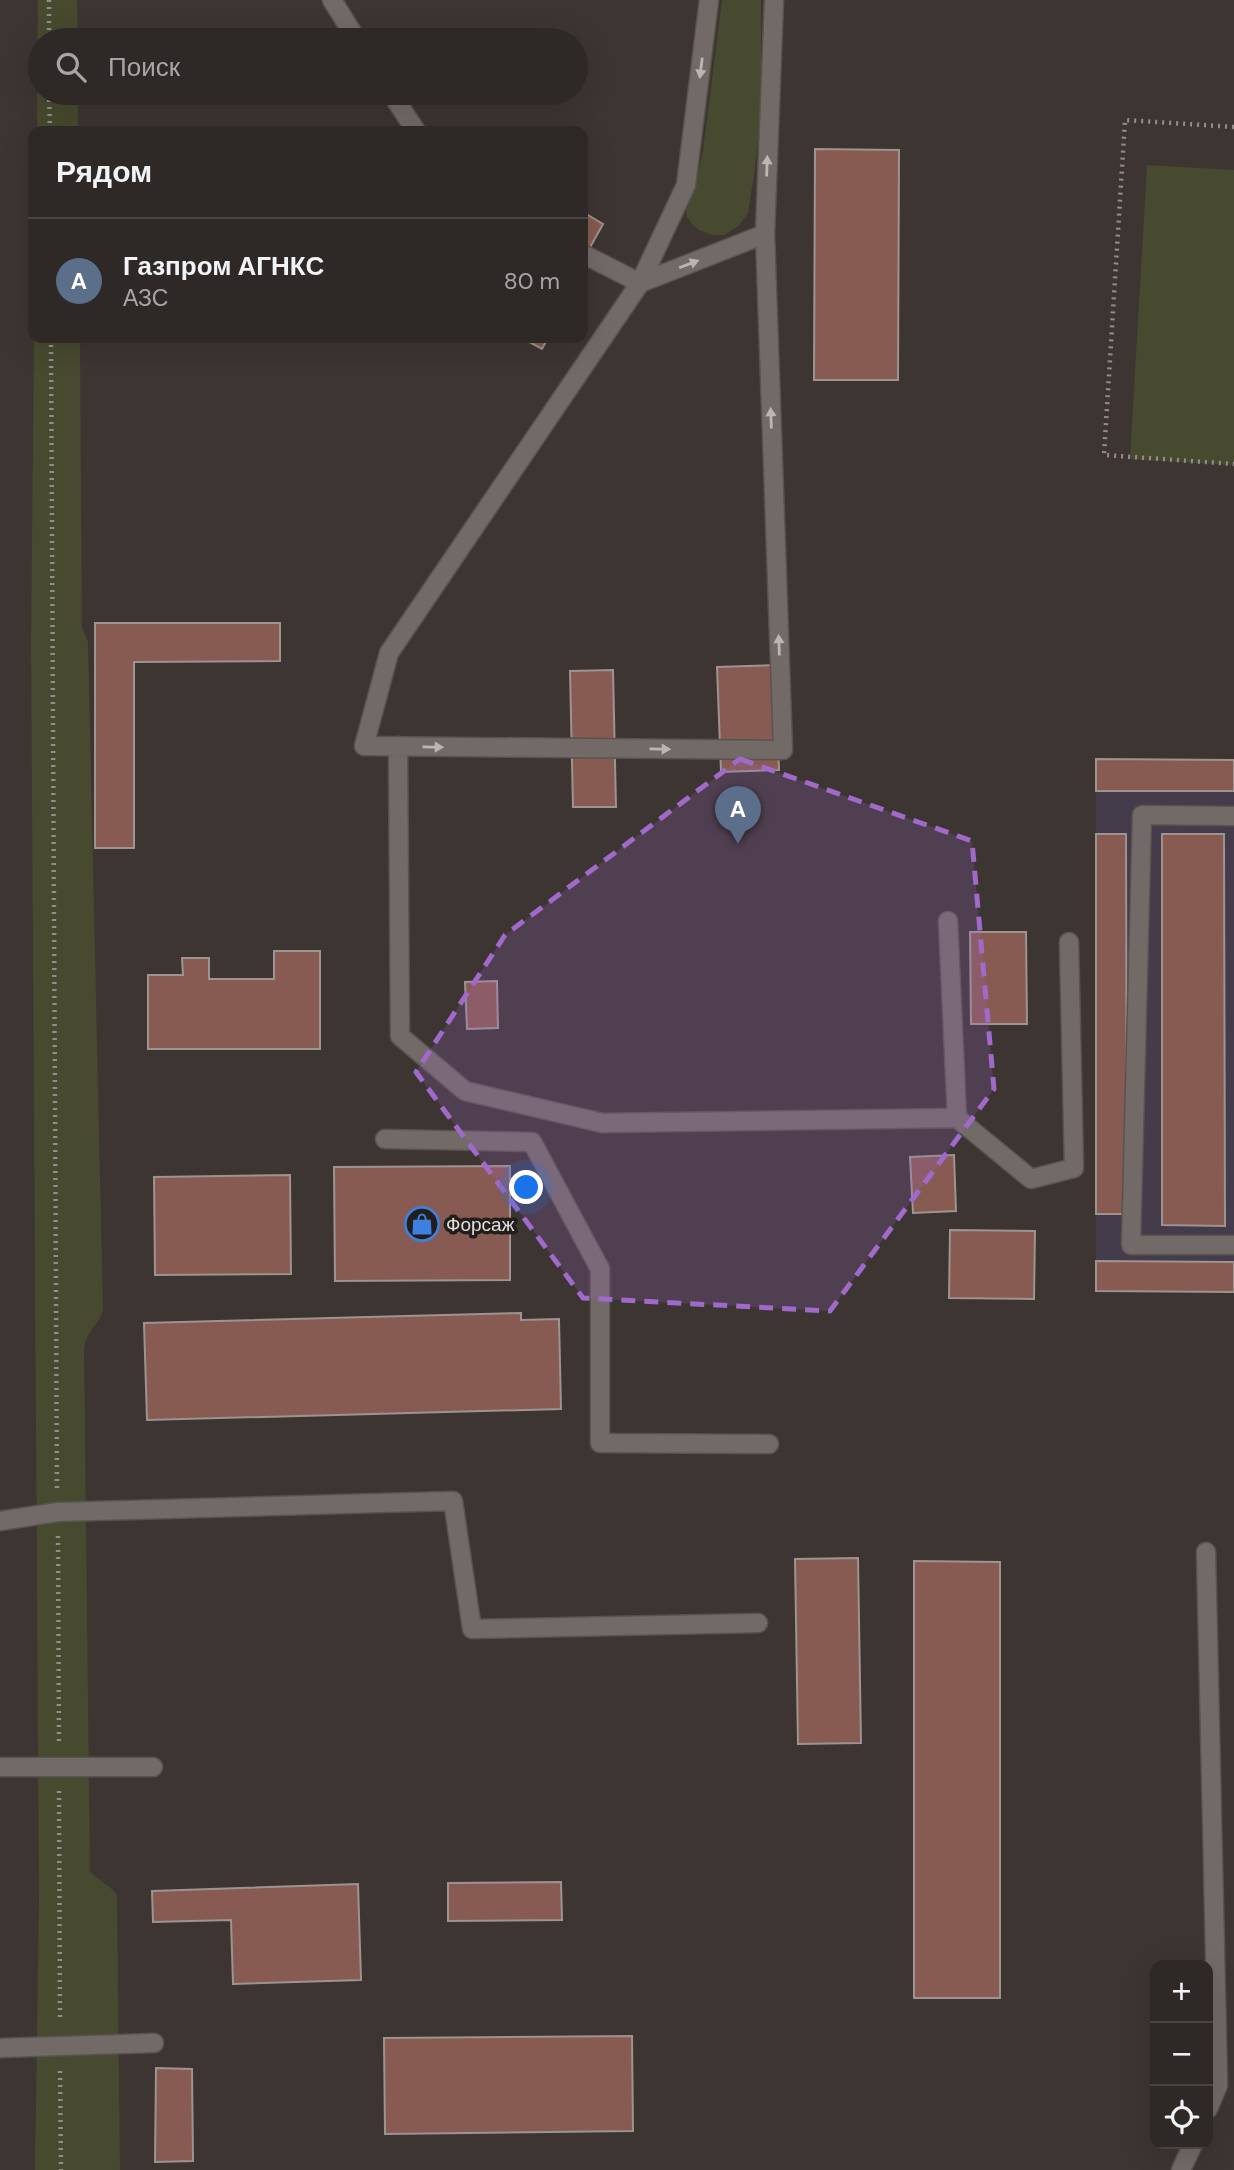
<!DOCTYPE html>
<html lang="ru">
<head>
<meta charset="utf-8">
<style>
  body { margin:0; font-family:"DM Sans",sans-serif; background:#3a3432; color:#f1f3f6 }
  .controls { position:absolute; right:21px; bottom:21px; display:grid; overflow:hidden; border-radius:14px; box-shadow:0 7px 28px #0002 }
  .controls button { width:63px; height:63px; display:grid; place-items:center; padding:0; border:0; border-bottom:2px solid #494443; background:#2e2826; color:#f1f3f6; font:35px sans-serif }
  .you { position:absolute; left:527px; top:1188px; width:24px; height:24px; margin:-18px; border:5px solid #fff; border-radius:50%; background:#1a73e8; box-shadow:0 0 0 10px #1a73e833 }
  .badge { display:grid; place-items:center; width:46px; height:46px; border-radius:50%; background:#79bff8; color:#fff; font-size:23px; font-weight:700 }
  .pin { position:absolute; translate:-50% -58px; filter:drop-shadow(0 2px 4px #0008) }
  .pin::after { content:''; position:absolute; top:37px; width:24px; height:21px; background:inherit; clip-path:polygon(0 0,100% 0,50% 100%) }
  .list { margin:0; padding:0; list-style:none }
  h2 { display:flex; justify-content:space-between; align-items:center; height:91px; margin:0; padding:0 28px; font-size:30px }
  h2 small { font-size:23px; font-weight:400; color:#a7a6a7 }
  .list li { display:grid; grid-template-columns:46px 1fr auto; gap:21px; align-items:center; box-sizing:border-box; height:126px; padding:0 28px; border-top:2px solid #494443 }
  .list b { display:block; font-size:26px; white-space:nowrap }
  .list p { margin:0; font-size:23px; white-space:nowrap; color:#a7a6a7 }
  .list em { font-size:23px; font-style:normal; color:#a7a6a7 }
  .icon { flex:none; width:38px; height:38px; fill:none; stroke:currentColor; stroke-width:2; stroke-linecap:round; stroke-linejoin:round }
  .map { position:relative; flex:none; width:1234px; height:2170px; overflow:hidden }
  .search { position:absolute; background:#2e2826; box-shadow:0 7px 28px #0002; left:28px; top:28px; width:560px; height:77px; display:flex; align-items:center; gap:18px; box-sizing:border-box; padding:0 24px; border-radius:38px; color:#a7a6a7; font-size:26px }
  .panel { position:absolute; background:#2e2826; box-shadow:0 7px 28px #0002; left:28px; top:126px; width:560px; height:217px; border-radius:14px }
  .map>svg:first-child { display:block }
  .industrial { fill:#443b4b }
  .green { fill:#474a2e }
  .building { fill:#875b51; stroke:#9d9391; stroke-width:2 }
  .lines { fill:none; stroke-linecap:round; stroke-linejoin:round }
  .minor-casing { stroke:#595350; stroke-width:21 }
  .path { stroke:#948d8b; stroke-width:4.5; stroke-dasharray:2 5; stroke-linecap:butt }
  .minor { stroke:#726a67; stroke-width:18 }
  .oneway { fill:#bbb5b3 }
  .marked { fill:#9f6ac9; fill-opacity:0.2; stroke:#9f6ac9; stroke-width:5; stroke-dasharray:14 9; stroke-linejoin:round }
  .labels { text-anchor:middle; stroke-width:7; stroke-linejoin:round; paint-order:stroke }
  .poi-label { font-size:19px; fill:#e3dedc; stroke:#211e1c; text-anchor:start }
</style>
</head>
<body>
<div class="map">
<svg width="1234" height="2170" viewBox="0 0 1234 2170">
  <rect width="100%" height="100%" fill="#3d3532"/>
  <!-- industrial -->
  <path class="industrial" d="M 1096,759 L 1234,760 L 1234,1292 L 1096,1291 Z"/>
  <!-- green -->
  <path class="green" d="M 38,0 L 77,0 L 78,40 L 40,40 L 40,93 L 78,93 L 78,131 L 37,131 Z
    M 722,0 L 761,0 L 761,107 L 755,169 L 748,213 L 739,225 L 725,235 L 712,235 L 699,230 L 692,224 L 687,217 L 686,209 L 694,192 L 703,151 Z
    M 1147,165 L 1234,170 L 1234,465 L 1130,459 Z
    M 34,338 L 80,338 L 82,628 L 88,642 L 103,1310 C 97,1328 88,1328 84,1348 L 90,1871 C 98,1881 109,1884 117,1895 L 120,2170 L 35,2170 L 39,1899 L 31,643 Z"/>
  <!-- building -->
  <path class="building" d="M 815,149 L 899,150 L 898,380 L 814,380 Z
    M 583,212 L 603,224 L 583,260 Z
    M 522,338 L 548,338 L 542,349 Z
    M 95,623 L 280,623 L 280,661 L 134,662 L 134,848 L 95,848 Z
    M 775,665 L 779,770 L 721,772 L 717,667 Z
    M 613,670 L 616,807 L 573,807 L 570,671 Z
    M 1096,759 L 1234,760 L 1234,791 L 1096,791 Z
    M 1096,834 L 1126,834 L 1127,1214 L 1096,1214 Z
    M 1162,834 L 1224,834 L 1225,1226 L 1162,1225 Z
    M 970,932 L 1026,932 L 1027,1024 L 971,1024 Z
    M 274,951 L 320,951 L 320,1049 L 148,1049 L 148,975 L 183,975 L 182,958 L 209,958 L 209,979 L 274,979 Z
    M 497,981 L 498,1028 L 467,1029 L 465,982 Z
    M 954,1155 L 956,1211 L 913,1213 L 910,1157 Z
    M 510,1166 L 510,1280 L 335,1281 L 334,1167 Z
    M 290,1175 L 291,1274 L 155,1275 L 154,1177 Z
    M 950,1230 L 1035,1231 L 1034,1299 L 949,1298 Z
    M 1096,1261 L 1234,1262 L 1234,1292 L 1096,1291 Z
    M 521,1313 L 521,1320 L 559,1319 L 561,1409 L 147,1420 L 144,1323 Z
    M 858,1558 L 861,1743 L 798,1744 L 795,1559 Z
    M 914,1561 L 1000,1562 L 1000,1998 L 914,1998 Z
    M 561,1882 L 562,1920 L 448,1921 L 448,1883 Z
    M 358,1884 L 361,1980 L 233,1984 L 231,1920 L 153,1922 L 152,1891 Z
    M 632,2036 L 633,2131 L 385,2134 L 384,2038 Z
    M 156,2068 L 192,2069 L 193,2161 L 155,2162 Z"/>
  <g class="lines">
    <!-- minor casing -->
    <g class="minor-casing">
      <path id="minor" d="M 332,0 L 357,40
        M 709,0 L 686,185 L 640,283 L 389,653 L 364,746 L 783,750 L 765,234 L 774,0
        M 391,93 L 416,131
        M 583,254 L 640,283 L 765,234
        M 398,746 L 400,1036 L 465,1091 L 602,1123 L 957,1118 L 948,921
        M 1234,816 L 1142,815 L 1131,1245 L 1234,1245
        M 957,1118 L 1031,1179 L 1074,1168 L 1069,942
        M 385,1139 L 532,1142 L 600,1269 L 600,1443 L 769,1444
        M 0,1521 L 58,1512 L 453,1501 L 472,1629 L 758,1623
        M 1206,1552 L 1218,2085 L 1208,2109
        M 0,1767 L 153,1767
        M 0,2048 L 154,2043
        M 1181,2170 L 1193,2144"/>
    </g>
    <!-- path -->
    <path class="path" d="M 49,0 L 49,40
      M 49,93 L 50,131
      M 1234,127 L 1125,120 L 1104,455 L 1234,464
      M 51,338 L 57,1488
      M 58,1536 L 59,1744
      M 59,1791 L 60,2020
      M 60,2071 L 61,2170"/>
    <!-- minor -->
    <use href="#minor" class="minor"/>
  </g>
  <!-- one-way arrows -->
  <defs><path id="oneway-solid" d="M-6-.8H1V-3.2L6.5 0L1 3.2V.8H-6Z" transform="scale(1.75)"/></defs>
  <g class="oneway">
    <use href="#oneway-solid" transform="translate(701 68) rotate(97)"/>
    <use href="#oneway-solid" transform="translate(767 166) rotate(-88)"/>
    <use href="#oneway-solid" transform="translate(689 264) rotate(-21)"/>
    <use href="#oneway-solid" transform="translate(771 418) rotate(-92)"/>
    <use href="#oneway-solid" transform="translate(779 645) rotate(-92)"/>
    <use href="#oneway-solid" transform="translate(433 747) rotate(1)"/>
    <use href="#oneway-solid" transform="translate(660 749) rotate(1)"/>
  </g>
  <!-- marked area -->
  <path class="marked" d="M 740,759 L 972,841 L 994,1089 L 830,1311 L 583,1298 L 416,1072 L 505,935 Z"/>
  <!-- icons -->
  <defs>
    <g id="shop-ring" transform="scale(1.75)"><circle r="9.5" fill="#211e1c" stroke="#3f7fe0" stroke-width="1.5"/><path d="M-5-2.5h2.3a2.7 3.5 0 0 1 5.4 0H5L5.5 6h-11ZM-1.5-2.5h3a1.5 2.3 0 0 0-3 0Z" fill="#3f7fe0"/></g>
  </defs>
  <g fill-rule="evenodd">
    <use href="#shop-ring" x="422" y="1224"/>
  </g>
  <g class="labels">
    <!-- poi labels -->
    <g class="poi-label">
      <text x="446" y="1231">Форсаж</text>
    </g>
  </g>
</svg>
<div class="controls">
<button>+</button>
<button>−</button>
<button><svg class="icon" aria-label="locate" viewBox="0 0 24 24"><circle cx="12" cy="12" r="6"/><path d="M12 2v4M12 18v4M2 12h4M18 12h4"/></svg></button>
</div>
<div class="you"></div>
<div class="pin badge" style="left:738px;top:844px;background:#5c6f8a">A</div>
<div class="search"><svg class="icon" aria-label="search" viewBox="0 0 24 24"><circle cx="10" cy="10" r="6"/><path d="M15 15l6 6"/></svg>Поиск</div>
<section class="panel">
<h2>Рядом<small></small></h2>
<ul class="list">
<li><span class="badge" style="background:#5c6f8a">A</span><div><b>Газпром АГНКС</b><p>АЗС</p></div><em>80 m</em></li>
</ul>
</section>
</div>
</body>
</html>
